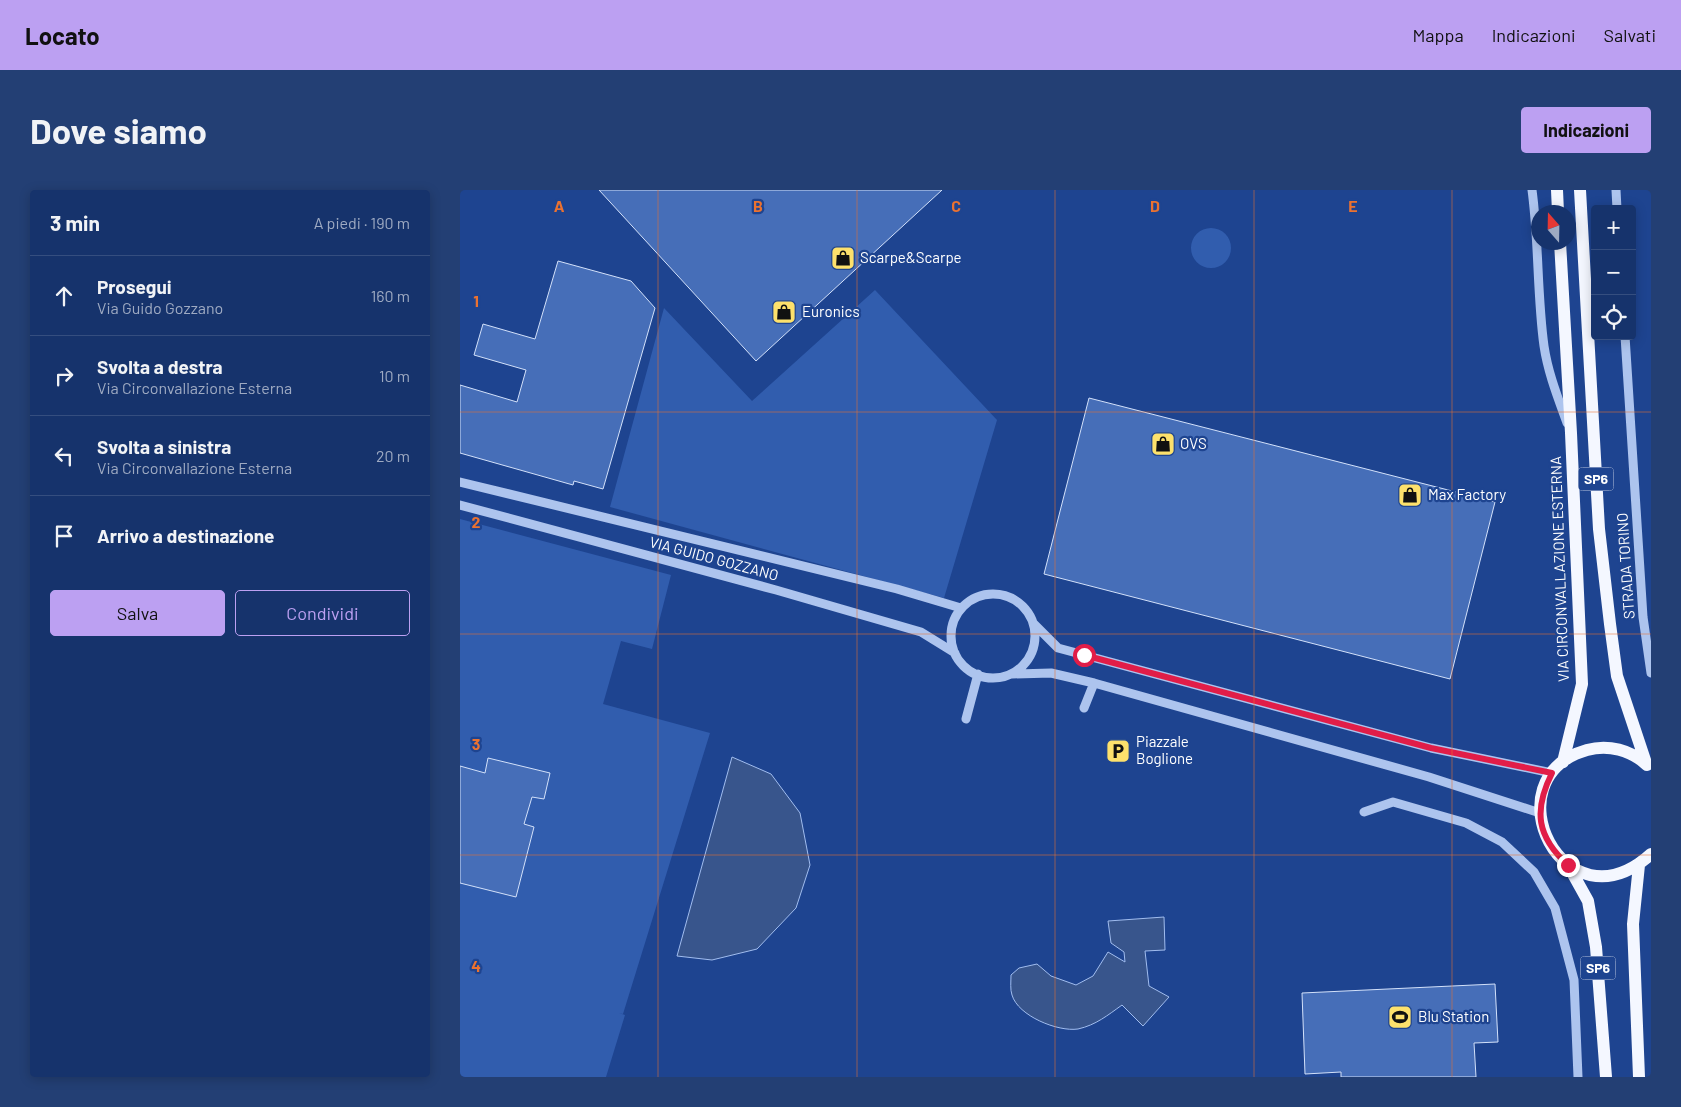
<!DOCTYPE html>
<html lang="it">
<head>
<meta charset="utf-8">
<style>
  body { margin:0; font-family:Barlow,sans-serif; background:#233f74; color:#f1f3f6 }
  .controls { position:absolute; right:15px; top:15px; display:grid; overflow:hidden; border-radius:5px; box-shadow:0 2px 12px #0003 }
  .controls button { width:45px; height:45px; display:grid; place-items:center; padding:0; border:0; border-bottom:1px solid #354e7f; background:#16336c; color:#f1f3f6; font:25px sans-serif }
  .compass { position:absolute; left:1071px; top:15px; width:45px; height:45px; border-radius:50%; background:#16336c; box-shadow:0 2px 12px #0003; rotate:340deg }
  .stop { position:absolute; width:15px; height:15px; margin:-11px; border:4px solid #e11d48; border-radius:50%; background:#fff }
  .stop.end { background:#e11d48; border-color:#fff; box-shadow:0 1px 5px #0008 }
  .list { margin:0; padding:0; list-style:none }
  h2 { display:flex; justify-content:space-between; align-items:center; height:65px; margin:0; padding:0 20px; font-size:21px }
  h2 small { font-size:16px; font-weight:400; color:#9eaac2 }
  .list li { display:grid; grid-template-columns:32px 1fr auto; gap:15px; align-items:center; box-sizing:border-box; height:80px; padding:0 20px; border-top:1px solid #354e7f }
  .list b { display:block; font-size:19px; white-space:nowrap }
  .list p { margin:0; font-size:16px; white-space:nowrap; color:#9eaac2 }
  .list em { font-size:16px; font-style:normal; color:#9eaac2 }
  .actions { display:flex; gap:10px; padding:15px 20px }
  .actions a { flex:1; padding:11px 0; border:1px solid #bca0f2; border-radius:5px; text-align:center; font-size:18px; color:#bca0f2 }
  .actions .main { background:#bca0f2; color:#111 }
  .icon { flex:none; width:28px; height:28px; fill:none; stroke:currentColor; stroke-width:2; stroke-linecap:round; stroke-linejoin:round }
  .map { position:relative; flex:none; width:1191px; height:887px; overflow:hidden; border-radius:5px }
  header { display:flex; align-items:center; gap:30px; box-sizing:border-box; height:70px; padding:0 25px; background:#bca0f2; color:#111 }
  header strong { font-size:24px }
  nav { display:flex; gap:28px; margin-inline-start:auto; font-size:18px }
  .intro { display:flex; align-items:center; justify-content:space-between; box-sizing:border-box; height:120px; padding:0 30px }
  h1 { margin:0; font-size:35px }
  .button { padding:12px 22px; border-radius:5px; background:#bca0f2; color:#111; font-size:18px; font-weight:700 }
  main { display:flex; gap:30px; padding:0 30px }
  aside { flex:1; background:#16336c; border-radius:5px; box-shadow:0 2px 12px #0003 }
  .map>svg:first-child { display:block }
  .green { fill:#315dae }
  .water { fill:#38558c; stroke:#a1bdef }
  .building { fill:#466eb8; stroke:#d3e1fa }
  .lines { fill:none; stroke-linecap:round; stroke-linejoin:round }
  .minor { stroke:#adc4ee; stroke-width:9 }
  .major { stroke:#f4f7ff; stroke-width:12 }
  .route { stroke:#e11d48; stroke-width:6 }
  .grid { fill:none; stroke:#eb7230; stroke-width:1; stroke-opacity:0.55 }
  .labels { text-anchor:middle; stroke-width:4.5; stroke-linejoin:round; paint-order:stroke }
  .shield { fill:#1e4490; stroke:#bcc7de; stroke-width:1 }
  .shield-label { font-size:14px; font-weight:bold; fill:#fff }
  .poi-label { font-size:15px; fill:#fff; stroke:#1e4490; text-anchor:start }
  .street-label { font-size:15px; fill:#fff; stroke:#1e4490 }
  .grid-label { font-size:16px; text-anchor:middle; font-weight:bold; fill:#eb7230; stroke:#1e4490; stroke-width:4.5; stroke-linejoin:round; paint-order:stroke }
</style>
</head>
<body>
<header>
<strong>Locato</strong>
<nav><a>Mappa</a><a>Indicazioni</a><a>Salvati</a></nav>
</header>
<div class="intro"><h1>Dove siamo</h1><a class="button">Indicazioni</a></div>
<main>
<aside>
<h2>3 min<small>A piedi · 190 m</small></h2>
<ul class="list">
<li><svg class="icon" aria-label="ahead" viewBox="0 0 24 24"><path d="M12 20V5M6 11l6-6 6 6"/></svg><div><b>Prosegui</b><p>Via Guido Gozzano</p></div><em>160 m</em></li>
<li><svg class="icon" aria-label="right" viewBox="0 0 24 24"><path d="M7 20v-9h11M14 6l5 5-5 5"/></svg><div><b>Svolta a destra</b><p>Via Circonvallazione Esterna</p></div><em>10 m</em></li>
<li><svg class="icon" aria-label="left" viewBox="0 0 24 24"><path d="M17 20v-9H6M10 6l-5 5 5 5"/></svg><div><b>Svolta a sinistra</b><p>Via Circonvallazione Esterna</p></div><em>20 m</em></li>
<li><svg class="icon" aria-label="arrive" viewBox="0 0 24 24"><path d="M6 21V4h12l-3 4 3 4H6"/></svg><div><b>Arrivo a destinazione</b></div></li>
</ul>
<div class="actions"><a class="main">Salva</a><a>Condividi</a></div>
</aside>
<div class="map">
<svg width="1191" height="887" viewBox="0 0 1191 887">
  <rect width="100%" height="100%" fill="#1e4490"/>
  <!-- green -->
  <path class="green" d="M731 58a20 20 0 1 1 40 0a20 20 0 1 1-40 0Z
    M 415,100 L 537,230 L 484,408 L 150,317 L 204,118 L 292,211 Z
    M 0,329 L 211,385 L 192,459 L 161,451 L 143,514 L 250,543 L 163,824 L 159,823 L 165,825 L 146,887 L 0,887 Z"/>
  <!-- water -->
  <path class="water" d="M 272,567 L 311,584 L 340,623 L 350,675 L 336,718 L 297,759 L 252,770 L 217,766 Z
    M 704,727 L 705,760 L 685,761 L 689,796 L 709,807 L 683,836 L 662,815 C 648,825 636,835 618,839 C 598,842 558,826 552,805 C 550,800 551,791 551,785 L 559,778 L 577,774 L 591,786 L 616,795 L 633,786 L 648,762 L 665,772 L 664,762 L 651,753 L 648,731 Z"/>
  <!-- building -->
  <path class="building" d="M 139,0 L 482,0 L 296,171 Z
    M 98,71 L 171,91 L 195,118 L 143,299 L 114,291 L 113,295 L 0,263 L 0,195 L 57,212 L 66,180 L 14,165 L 23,134 L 75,149 Z
    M 629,208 L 1035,312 L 990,489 L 584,384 Z
    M 28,568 L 90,583 L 84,609 L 72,607 L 64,634 L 74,637 L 56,707 L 0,693 L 0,576 L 25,583 Z
    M 1035,794 L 1038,852 L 1014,853 L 1016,887 L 881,887 L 881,882 L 845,884 L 842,803 Z"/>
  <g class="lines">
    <!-- minor -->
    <path class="minor" d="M 1072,0 C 1079,52 1077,105 1084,156 C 1088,183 1098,208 1107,233
      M 1156,0 L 1157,19
      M 1165,146 L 1183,427 L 1191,483
      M 0,292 L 437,399 L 501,418
      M 0,315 L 316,400 L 461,442 L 495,463
      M491 446a42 42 0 1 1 84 0a42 42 0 1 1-84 0Z
      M 574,434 L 598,458 L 971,558 L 1092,583
      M 552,484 L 591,483 L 634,493 L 969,587 L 1080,623
      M 624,518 L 634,493
      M 506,529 L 518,484
      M 904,622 L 933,612 L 1006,633 L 1042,652 L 1074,682 L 1095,718 L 1114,790 L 1118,887"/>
    <!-- major -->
    <path class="major" d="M 1097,0 L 1098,22
      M 1120,0 L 1139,339 L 1150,434 L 1157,486 L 1186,573
      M 1100,52 L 1111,243 L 1122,494 L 1103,572
      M 1187,575 C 1171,560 1148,554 1127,560 C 1028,588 1104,743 1191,664
      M 1108,675 L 1128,711 L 1136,757 L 1146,887
      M 1179,675 L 1173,734 L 1179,887"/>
  </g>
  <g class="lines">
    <!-- route -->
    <path class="route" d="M 624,465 L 971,558 L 1092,583 C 1073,621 1077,647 1108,675"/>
  </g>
  <!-- grid -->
  <path class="grid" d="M 198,0 L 198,887M 397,0 L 397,887M 595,0 L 595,887M 794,0 L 794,887M 992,0 L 992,887M 0,222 L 1191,222M 0,444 L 1191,444M 0,665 L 1191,665"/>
  <!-- icons -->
  <defs>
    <g id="shop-square" transform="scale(1.25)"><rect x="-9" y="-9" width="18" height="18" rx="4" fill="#fde16c" stroke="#1e4490"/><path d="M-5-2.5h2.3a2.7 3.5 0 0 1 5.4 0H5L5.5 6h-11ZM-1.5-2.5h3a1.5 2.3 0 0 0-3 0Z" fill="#111"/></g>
    <g id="parking-square" transform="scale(1.25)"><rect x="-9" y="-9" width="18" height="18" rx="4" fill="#fde16c" stroke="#1e4490"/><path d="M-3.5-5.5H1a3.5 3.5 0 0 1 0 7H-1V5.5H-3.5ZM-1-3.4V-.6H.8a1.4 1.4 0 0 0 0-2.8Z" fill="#111"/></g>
    <g id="stadium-square" transform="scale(1.25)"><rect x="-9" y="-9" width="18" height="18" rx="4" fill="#fde16c" stroke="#1e4490"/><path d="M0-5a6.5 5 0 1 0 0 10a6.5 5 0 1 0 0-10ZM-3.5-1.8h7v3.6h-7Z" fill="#111"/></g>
  </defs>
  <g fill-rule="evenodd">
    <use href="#shop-square" x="383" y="68"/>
    <use href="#shop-square" x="324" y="122"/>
    <use href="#shop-square" x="703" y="254"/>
    <use href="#shop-square" x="950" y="305"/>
    <use href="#parking-square" x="658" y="561"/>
    <use href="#stadium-square" x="940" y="827"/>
  </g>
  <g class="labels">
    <!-- shield labels -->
    <g class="shield">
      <rect x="1118.5" y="277.5" width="35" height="23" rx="4"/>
      <rect x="1120.5" y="766.5" width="35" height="23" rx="4"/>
    </g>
    <g class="shield-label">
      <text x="1136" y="294">SP6</text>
      <text x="1138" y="783">SP6</text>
    </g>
    <!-- poi labels -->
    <g class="poi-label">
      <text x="400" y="73">Scarpe&amp;Scarpe</text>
      <text x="342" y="127">Euronics</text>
      <text x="720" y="259">OVS</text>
      <text x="968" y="310">Max Factory</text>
      <text x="676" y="557">Piazzale<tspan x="676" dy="17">Boglione</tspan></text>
      <text x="958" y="832">Blu Station</text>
    </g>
    <!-- street labels -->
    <g class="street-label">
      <text transform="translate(254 369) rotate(15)" y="5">VIA GUIDO GOZZANO</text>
      <text transform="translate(1166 376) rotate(-94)" y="5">STRADA TORINO</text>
      <text transform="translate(1100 379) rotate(-92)" y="5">VIA CIRCONVALLAZIONE ESTERNA</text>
    </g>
  </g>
  <g class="grid-label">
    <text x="99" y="22">A</text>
    <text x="298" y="22">B</text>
    <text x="496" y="22">C</text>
    <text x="695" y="22">D</text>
    <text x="893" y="22">E</text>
    <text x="16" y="117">1</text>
    <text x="16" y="338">2</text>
    <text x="16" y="560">3</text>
    <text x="16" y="782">4</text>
  </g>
</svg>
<div class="controls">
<button>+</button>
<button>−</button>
<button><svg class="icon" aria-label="locate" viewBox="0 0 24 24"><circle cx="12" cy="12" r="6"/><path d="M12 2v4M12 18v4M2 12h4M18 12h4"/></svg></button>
</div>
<svg class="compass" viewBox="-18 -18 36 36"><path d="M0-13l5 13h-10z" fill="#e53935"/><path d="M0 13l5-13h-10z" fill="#9eaac2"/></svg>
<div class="stop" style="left:624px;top:465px"></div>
<div class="stop end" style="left:1108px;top:675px"></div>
</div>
</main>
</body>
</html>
